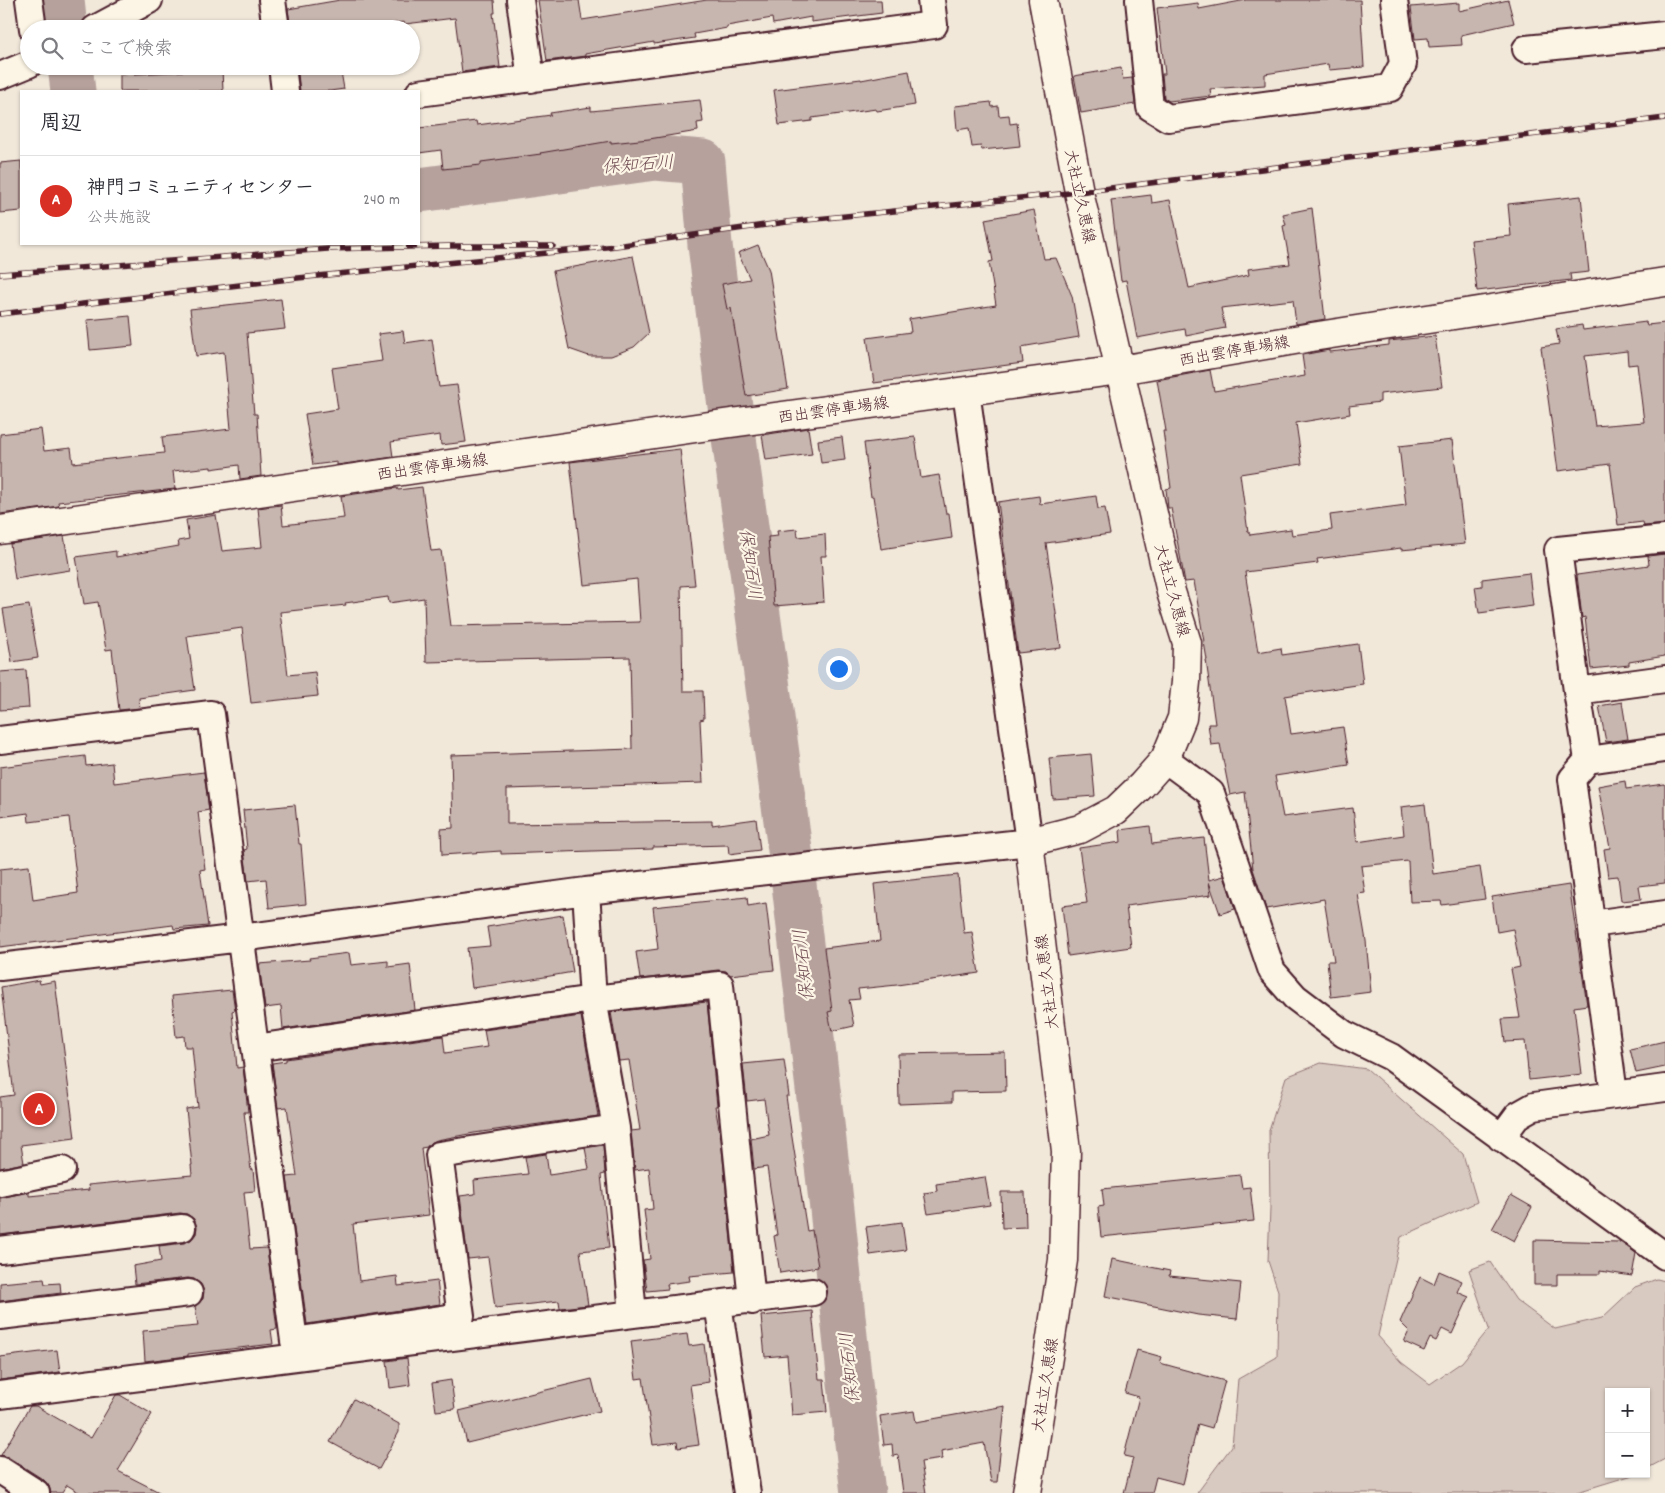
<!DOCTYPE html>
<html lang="ja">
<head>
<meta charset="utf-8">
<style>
  body { margin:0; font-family:Dekko,"Klee One",sans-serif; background:#f2f2f3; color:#2b2b33 }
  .controls { position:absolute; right:15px; bottom:15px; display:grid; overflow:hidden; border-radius:0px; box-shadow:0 1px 4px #0004 }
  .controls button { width:45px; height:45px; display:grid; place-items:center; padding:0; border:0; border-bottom:1px solid #e1e1e2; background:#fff; color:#2b2b33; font:25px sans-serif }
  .you { position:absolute; left:838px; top:668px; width:18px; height:18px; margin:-12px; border:4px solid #fff; border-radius:50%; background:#1a73e8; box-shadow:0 0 0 8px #1a73e833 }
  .badge { display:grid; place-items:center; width:32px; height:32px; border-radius:50%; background:#d93025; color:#fff; font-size:16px; font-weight:700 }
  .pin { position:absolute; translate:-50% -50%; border:2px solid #fff; box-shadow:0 1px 5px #0006 }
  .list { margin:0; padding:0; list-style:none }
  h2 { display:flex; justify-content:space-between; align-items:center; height:65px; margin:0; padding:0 20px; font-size:21px }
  h2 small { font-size:16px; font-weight:400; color:#7c7c81 }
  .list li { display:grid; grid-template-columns:32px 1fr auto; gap:15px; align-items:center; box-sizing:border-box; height:90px; padding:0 20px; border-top:1px solid #e1e1e2 }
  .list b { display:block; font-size:19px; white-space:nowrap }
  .list p { margin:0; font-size:16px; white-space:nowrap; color:#7c7c81 }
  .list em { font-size:16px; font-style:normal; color:#7c7c81 }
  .icon { flex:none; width:28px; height:28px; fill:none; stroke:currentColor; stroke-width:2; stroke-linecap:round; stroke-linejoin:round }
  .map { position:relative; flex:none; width:1665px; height:1493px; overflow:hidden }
  .search { position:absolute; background:#fff; box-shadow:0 1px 4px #0004; left:20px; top:20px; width:400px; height:55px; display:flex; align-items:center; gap:12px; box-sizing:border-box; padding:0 18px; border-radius:28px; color:#7c7c81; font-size:19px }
  .panel { position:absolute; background:#fff; box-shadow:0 1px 4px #0004; left:20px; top:90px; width:400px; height:155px; border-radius:0px }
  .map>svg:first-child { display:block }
  .green { fill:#d8cac0; stroke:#917476 }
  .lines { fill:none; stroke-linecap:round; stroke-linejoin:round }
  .river { stroke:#b6a19c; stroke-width:45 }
  .building { fill:#c7b6af; stroke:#4a1f2b; fill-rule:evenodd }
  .minor-casing { stroke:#4a1f2b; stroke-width:30 }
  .secondary-casing { stroke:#4a1f2b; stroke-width:31 }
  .minor { stroke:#fcf5e5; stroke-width:26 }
  .secondary { stroke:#fcf5e5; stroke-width:28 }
  .rail-casing { stroke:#4a1f2b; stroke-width:5.5 }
  .rail { stroke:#fcf5e5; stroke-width:4; stroke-dasharray:11; stroke-linecap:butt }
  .labels { text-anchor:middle; stroke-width:4.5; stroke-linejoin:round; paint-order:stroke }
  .street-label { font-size:16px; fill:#4a1f2b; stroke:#fcf5e5 }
  .water-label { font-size:18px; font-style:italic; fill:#704c53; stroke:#fcf5e5 }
</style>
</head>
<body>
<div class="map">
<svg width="1665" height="1493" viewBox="0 0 1665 1493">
  <rect width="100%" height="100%" fill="#f1e8da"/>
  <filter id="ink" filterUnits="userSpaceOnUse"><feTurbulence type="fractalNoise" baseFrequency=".02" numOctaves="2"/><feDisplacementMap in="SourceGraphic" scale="10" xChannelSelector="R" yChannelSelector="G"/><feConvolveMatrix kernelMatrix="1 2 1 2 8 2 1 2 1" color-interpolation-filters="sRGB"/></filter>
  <g filter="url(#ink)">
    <!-- green -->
    <path class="green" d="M 1321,1063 L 1367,1069 L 1463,1154 L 1477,1202 L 1401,1237 L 1378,1336 L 1401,1362 L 1430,1384 L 1462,1362 L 1489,1329 L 1469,1270 L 1490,1262 L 1516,1300 L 1555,1329 L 1602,1318 L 1635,1287 L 1657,1279 L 1665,1281 L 1665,1459 L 1646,1469 L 1646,1392 L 1609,1392 L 1609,1474 L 1636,1474 L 1574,1493 L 1197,1493 L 1232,1446 L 1238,1379 L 1277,1357 L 1278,1291 L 1268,1261 L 1270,1208 L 1269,1130 L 1286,1077 Z"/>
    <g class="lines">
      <!-- river -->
      <path class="river" d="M 62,0 L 65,29
        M 70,66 L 73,91
        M 419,190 L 655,158 L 703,162 L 710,245 L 730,406
        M 734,438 L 790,850 L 832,1209 L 849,1375 L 863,1493"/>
    </g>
    <!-- building -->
    <path class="building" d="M 340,0 L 494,0 L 495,13 L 493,13 L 500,67 L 462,72 L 455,18 L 405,24 L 404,22 L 356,29 L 291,29 L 288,9 Z
      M 538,0 L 579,0 L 582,20 L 707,0 L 881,0 L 882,13 L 811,22 L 811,17 L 773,24 L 772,18 L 727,26 L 727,28 L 694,34 L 695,38 L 654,44 L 654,42 L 585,54 L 585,56 L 547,61 Z
      M 1246,0 L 1360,0 L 1364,67 L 1329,70 L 1328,64 L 1265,74 L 1265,85 L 1210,89 L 1211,96 L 1169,101 L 1164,98 L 1162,74 L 1165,74 L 1157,8 L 1198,3 L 1199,9 Z
      M 1508,0 L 1514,23 L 1461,35 L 1462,45 L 1429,47 L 1428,38 L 1415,39 L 1411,7 L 1459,3 L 1459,11 Z
      M 297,66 L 340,66 L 344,89 L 330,91 L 300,91 Z
      M 1121,68 L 1123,79 L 1132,78 L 1135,104 L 1081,113 L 1074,76 Z
      M 222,69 L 223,91 L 120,91 L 120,75 Z
      M 909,71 L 915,105 L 877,111 L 876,109 L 812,118 L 812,121 L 779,125 L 774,90 L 861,79 L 861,80 Z
      M 700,100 L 703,122 L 697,123 L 698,131 L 649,139 L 611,143 L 611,141 L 540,153 L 541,154 L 481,162 L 481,165 L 443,169 L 441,150 L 419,153 L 419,128 L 476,121 L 477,125 L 551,115 L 550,113 L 591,107 L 591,111 Z
      M 991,102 L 992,107 L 998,106 L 999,116 L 1009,115 L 1010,124 L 1017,123 L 1020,146 L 982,150 L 981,146 L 972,147 L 969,128 L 957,130 L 955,106 Z
      M 21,161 L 21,211 L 0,213 L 0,163 Z
      M 1151,195 L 1152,203 L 1170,200 L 1189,288 L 1249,275 L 1248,269 L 1290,264 L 1283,226 L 1286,225 L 1283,214 L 1312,208 L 1325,319 L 1296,324 L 1293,300 L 1221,308 L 1225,328 L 1186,336 L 1185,329 L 1137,338 L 1126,280 L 1121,281 L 1111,200 Z
      M 1581,196 L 1589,272 L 1570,274 L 1571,280 L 1477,291 L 1471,240 L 1511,236 L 1508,204 Z
      M 1034,210 L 1044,259 L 1056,258 L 1072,296 L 1079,337 L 1021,347 L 1023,363 L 874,383 L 867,338 L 911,332 L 909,319 L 996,305 L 989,262 L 993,261 L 985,219 Z
      M 758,245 L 769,270 L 788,389 L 746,396 L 731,308 L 727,309 L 722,284 L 750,279 L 738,253 Z
      M 633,256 L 649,333 L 634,347 L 611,356 L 589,356 L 569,349 L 553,271 Z
      M 281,299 L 285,329 L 247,333 L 254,414 L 257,414 L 261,476 L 240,479 L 239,465 L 211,469 L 211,467 L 173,471 L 175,489 L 58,502 L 59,506 L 0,514 L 0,434 L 41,429 L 44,451 L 71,448 L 73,463 L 164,453 L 162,437 L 231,429 L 224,352 L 196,356 L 190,309 Z
      M 130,316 L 133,346 L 90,350 L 87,320 Z
      M 1646,322 L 1647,325 L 1665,323 L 1665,524 L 1644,526 L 1643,522 L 1618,525 L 1610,464 L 1558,471 L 1541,347 L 1559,344 L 1556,329 L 1582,325 L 1583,330 ZM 1627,351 L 1628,365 L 1637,364 L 1644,422 L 1595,426 L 1585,356 Z
      M 403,331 L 405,343 L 432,339 L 439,387 L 457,385 L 466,442 L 441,445 L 440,435 L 391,442 L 393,457 L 337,465 L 337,462 L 313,465 L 305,414 L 338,409 L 332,368 L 382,361 L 378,334 Z
      M 1435,336 L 1442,387 L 1380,394 L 1380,402 L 1349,406 L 1350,414 L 1296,423 L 1302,464 L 1240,474 L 1248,532 L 1249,532 L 1250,535 L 1291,529 L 1292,535 L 1332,530 L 1330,515 L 1406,505 L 1399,446 L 1452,440 L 1465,544 L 1401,550 L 1401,548 L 1317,559 L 1318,563 L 1245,572 L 1258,652 L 1281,648 L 1282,655 L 1358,644 L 1363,684 L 1285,696 L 1291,734 L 1343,727 L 1349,765 L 1275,776 L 1283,817 L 1353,808 L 1357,842 L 1404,835 L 1401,807 L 1425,804 L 1433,874 L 1480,867 L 1485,899 L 1442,905 L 1441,901 L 1410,902 L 1408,861 L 1361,866 L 1365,893 L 1358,894 L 1366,941 L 1371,992 L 1331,997 L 1327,961 L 1334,961 L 1324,899 L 1266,909 L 1253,869 L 1245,792 L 1230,795 L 1220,744 L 1211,745 L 1208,724 L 1215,724 L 1206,660 L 1207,660 L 1194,581 L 1185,582 L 1171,508 L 1168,508 L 1166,489 L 1171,488 L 1163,431 L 1166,431 L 1157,380 L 1210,370 L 1214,391 L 1305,376 L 1302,355 L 1329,350 L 1329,352 L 1339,351 L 1389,345 L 1389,341 Z
      M 808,428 L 812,454 L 766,460 L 762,435 Z
      M 842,437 L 845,460 L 821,463 L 818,440 Z
      M 915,437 L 921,478 L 939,475 L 946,513 L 949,513 L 952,538 L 881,549 L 873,496 L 871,497 L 864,443 Z
      M 680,449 L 695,585 L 681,586 L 683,691 L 703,691 L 704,719 L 700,720 L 703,783 L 507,789 L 507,824 L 712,821 L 712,825 L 756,819 L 760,850 L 729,854 L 728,845 L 653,847 L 653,849 L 501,854 L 501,851 L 442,855 L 441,829 L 453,828 L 451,755 L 632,749 L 630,657 L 426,662 L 424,598 L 389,603 L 388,597 L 345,603 L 346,605 L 280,612 L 288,675 L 315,672 L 318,696 L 251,703 L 242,628 L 187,636 L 195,690 L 139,698 L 140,708 L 119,710 L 112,649 L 106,650 L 98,602 L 84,604 L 76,557 L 116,551 L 116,557 L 179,546 L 178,541 L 189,539 L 186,520 L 216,515 L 222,551 L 262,547 L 258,508 L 281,505 L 283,525 L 344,518 L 341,496 L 397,488 L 398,490 L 422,487 L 431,551 L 441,550 L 451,626 L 640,622 L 637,579 L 584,585 L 570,462 Z
      M 1039,496 L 1040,504 L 1096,496 L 1098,509 L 1105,508 L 1110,534 L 1046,543 L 1061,648 L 1018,653 L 998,502 Z
      M 797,529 L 798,537 L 825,534 L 826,556 L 821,556 L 824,602 L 774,606 L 768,537 L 778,536 L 777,531 Z
      M 64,536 L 70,570 L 15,579 L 10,544 Z
      M 1665,554 L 1665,656 L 1629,662 L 1629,665 L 1591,669 L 1585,617 L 1582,618 L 1577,575 L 1649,565 L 1648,556 Z
      M 1529,573 L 1533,606 L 1479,613 L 1475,587 L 1482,586 L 1482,579 Z
      M 29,605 L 38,658 L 12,662 L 3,609 Z
      M 26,670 L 29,708 L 0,710 L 0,672 Z
      M 1622,702 L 1628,739 L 1606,742 L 1599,706 Z
      M 1091,754 L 1095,796 L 1053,799 L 1049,758 Z
      M 85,756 L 86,766 L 112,763 L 114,783 L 204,772 L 209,810 L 198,812 L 205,869 L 200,870 L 208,926 L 174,929 L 173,925 L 0,947 L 0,869 L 29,866 L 33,900 L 78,893 L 69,817 L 29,822 L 28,813 L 0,817 L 0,767 Z
      M 1625,781 L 1626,789 L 1665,784 L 1665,883 L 1639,886 L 1641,899 L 1621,901 L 1618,876 L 1608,877 L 1604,849 L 1610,848 L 1598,786 Z
      M 295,805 L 299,844 L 301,844 L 306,904 L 269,908 L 266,879 L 248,881 L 244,850 L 247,849 L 243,810 Z
      M 1150,826 L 1152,844 L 1204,838 L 1209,880 L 1224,876 L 1235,909 L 1220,914 L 1209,882 L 1211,895 L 1126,906 L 1131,947 L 1068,956 L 1062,906 L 1087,903 L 1079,848 L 1121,842 L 1120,830 Z
      M 958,875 L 964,933 L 972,932 L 979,973 L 897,985 L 858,989 L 860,999 L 849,1000 L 854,1026 L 832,1031 L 828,1012 L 832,1011 L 824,948 L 880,941 L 874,884 Z
      M 1569,885 L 1587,1005 L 1574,1007 L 1582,1074 L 1529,1080 L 1525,1041 L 1505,1042 L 1502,1019 L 1520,1018 L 1511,969 L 1520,967 L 1513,929 L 1497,932 L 1492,897 Z
      M 747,897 L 748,906 L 766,903 L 774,970 L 730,975 L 726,971 L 718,970 L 640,979 L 636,952 L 658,949 L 653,907 Z
      M 563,915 L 573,972 L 516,982 L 472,988 L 467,948 L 490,946 L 487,927 Z
      M 349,953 L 351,965 L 388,961 L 388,967 L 410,964 L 415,1010 L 283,1029 L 281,1006 L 265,1008 L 259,964 L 310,960 L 309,958 Z
      M 39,980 L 40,984 L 55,981 L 75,1138 L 21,1145 L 24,1163 L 0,1168 L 0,1097 L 14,1095 L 1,987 Z
      M 232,990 L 235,1010 L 232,1011 L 237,1068 L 243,1067 L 248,1112 L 244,1112 L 251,1170 L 253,1169 L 255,1191 L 244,1192 L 250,1249 L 267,1248 L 277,1329 L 271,1330 L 273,1344 L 188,1354 L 188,1356 L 145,1361 L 143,1331 L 198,1326 L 195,1306 L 203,1299 L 204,1291 L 201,1284 L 194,1279 L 188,1278 L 135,1284 L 133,1266 L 161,1261 L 159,1246 L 184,1243 L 191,1240 L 196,1234 L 197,1227 L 194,1219 L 187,1214 L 180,1213 L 0,1235 L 0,1198 L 29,1192 L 29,1196 L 89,1190 L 88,1185 L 192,1175 L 191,1165 L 192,1165 L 186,1109 L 198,1107 L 192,1047 L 185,1047 L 184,1036 L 176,1037 L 172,996 Z
      M 707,1002 L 717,1106 L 715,1106 L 721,1139 L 734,1272 L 689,1276 L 690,1281 L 667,1284 L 668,1289 L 647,1291 L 643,1260 L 650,1259 L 644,1210 L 653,1209 L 649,1168 L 635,1170 L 631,1131 L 640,1130 L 629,1060 L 619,1061 L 611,1012 Z
      M 581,1016 L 598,1116 L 474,1133 L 437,1140 L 430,1143 L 427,1147 L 421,1148 L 429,1215 L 353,1224 L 359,1281 L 397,1276 L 398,1286 L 437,1281 L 440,1304 L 307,1324 L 287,1177 L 297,1176 L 287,1107 L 278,1108 L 272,1063 L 286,1061 L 286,1059 L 443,1036 L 445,1053 L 487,1047 L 484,1030 Z
      M 1665,1041 L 1665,1067 L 1636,1073 L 1630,1049 Z
      M 1005,1052 L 1006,1091 L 952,1092 L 952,1102 L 899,1104 L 898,1054 Z
      M 784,1060 L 789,1096 L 786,1096 L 791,1131 L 807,1231 L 812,1230 L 818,1267 L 780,1273 L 774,1236 L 777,1235 L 767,1167 L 754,1169 L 751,1139 L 769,1135 L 764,1099 L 747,1101 L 743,1064 Z
      M 603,1145 L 605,1174 L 601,1175 L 609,1248 L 580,1251 L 588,1305 L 560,1308 L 559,1301 L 495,1308 L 488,1257 L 468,1259 L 460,1196 L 475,1194 L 474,1180 L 528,1174 L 525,1157 L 546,1154 L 549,1175 L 589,1169 L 585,1148 Z
      M 1240,1175 L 1242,1188 L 1250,1187 L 1254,1221 L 1101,1237 L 1098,1207 L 1104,1206 L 1102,1189 Z
      M 985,1177 L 990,1205 L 928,1214 L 924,1193 L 937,1191 L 936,1184 Z
      M 1001,1192 L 1025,1192 L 1026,1227 L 1002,1228 Z
      M 1511,1195 L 1532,1207 L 1514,1241 L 1492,1229 Z
      M 902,1222 L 906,1250 L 870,1255 L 866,1227 Z
      M 1534,1240 L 1620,1242 L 1636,1253 L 1632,1276 L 1600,1271 L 1600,1274 L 1557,1274 L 1557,1285 L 1534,1285 Z
      M 1112,1259 L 1170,1271 L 1169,1276 L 1241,1283 L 1237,1319 L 1198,1315 L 1105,1296 Z
      M 1439,1271 L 1462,1281 L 1457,1292 L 1469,1297 L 1452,1334 L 1442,1329 L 1436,1341 L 1430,1338 L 1424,1351 L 1404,1342 L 1409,1331 L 1400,1322 L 1420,1277 L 1434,1284 Z
      M 44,1279 L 45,1284 L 60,1283 L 61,1293 L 0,1301 L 0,1283 Z
      M 812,1311 L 819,1379 L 824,1379 L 827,1412 L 792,1415 L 787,1355 L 765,1357 L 761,1316 Z
      M 687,1334 L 689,1346 L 704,1344 L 709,1382 L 690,1385 L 699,1445 L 678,1448 L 677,1442 L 653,1445 L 643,1378 L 636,1379 L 631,1341 Z
      M 57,1350 L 60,1372 L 0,1380 L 0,1357 Z
      M 1137,1350 L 1162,1357 L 1160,1363 L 1225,1381 L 1212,1428 L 1198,1424 L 1183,1484 L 1156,1477 L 1152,1493 L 1124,1493 L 1133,1458 L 1124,1456 L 1139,1397 L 1125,1393 Z
      M 407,1358 L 410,1385 L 390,1388 L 387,1361 Z
      M 592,1379 L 600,1411 L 467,1443 L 459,1411 Z
      M 451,1380 L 455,1409 L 436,1411 L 432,1383 Z
      M 116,1395 L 120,1395 L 152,1414 L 118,1471 L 161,1493 L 80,1493 L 67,1485 L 62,1493 L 51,1493 L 49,1486 L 44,1480 L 8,1457 L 1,1455 L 30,1406 L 36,1406 L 91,1438 Z
      M 354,1399 L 399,1424 L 399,1432 L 379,1469 L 330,1442 Z
      M 1005,1406 L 997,1482 L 991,1482 L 984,1443 L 941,1451 L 942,1459 L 921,1462 L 926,1493 L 903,1493 L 898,1455 L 893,1456 L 892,1444 L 884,1445 L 880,1416 L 914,1411 L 916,1422 Z"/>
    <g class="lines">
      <!-- minor casing -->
      <g class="minor-casing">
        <path id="minor" d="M 29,0 L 33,29
          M 272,0 L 276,29
          M 520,0 L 531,79
          M 1139,0 L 1150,107 L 1168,118 L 1390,88 L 1403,64 L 1394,0
          M 95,29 L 149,0
          M 1526,49 L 1665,35
          M 282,66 L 285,91
          M 0,76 L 29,64
          M 419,93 L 934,25 L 931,0
          M 1577,691 L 1665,679
          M 0,740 L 211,714 L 294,1341 L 461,1316 L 439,1155 L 616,1128
          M 1165,759 L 1211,793 L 1272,971 L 1295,997 L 1344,1034 L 1391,1057 L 1665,1256
          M 1588,760 L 1577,691 L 1558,550 L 1665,539
          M 586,891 L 593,999 L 616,1128 L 633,1314 L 813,1292
          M 1592,924 L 1665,914
          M 0,967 L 241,938 L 586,891 L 1029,842 L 966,391
          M 255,1048 L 593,999 L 720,985 L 752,1301
          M 1614,1094 L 1572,779 L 1588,760 L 1665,749
          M 1501,1138 L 1518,1115 L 1534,1106 L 1665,1088
          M 0,1183 L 62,1170
          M 0,1250 L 182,1228
          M 718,1304 L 747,1493
          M 0,1316 L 189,1293
          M 0,1395 L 633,1314
          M 0,1470 L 36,1493"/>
      </g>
      <!-- secondary casing -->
      <g class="secondary-casing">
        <path id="secondary" d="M 0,530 L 709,426 L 1120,370 L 1312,337 L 1665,282
          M 1027,1493 L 1063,1260 L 1066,1151 L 1029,842 L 1080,829 L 1116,810 L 1142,785 L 1165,759 L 1182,718 L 1186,682 L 1187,643 L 1171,592 L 1079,192 L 1043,0"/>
      </g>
      <!-- minor -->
      <use href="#minor" class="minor"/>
      <!-- secondary -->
      <use href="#secondary" class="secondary"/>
      <!-- rail casing -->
      <g class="rail-casing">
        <path id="rail" d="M 0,274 L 328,249 L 448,246 L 553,246
          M 0,314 L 298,278 L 616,246 L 787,222 L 1079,192 L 1665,118"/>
      </g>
      <!-- rail -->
      <use href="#rail" class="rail"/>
    </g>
  </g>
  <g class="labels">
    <!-- street labels -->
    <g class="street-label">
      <text transform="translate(1081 196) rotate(78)" y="6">大社立久恵線</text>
      <text transform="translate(1234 350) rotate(-10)" y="6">西出雲停車場線</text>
      <text transform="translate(833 409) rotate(-8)" y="6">西出雲停車場線</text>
      <text transform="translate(432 466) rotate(-8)" y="6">西出雲停車場線</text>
      <text transform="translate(1173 590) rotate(75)" y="6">大社立久恵線</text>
      <text transform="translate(1046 982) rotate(-97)" y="6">大社立久恵線</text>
      <text transform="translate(1044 1385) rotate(-81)" y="6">大社立久恵線</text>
    </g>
    <!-- water labels -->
    <g class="water-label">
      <text transform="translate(638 164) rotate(-4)" y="6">保知石川</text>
      <text transform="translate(751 564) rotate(82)" y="6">保知石川</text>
      <text transform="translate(803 965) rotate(-96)" y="6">保知石川</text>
      <text transform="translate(849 1368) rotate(-96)" y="6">保知石川</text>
    </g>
  </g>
</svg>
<div class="controls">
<button>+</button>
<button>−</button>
</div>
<div class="you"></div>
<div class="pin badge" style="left:39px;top:1109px">A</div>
<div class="search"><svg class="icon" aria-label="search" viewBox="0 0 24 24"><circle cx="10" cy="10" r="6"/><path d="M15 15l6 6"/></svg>ここで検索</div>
<section class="panel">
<h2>周辺<small></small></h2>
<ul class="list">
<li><span class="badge">A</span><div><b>神門コミュニティセンター</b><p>公共施設</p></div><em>240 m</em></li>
</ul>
</section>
</div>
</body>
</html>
